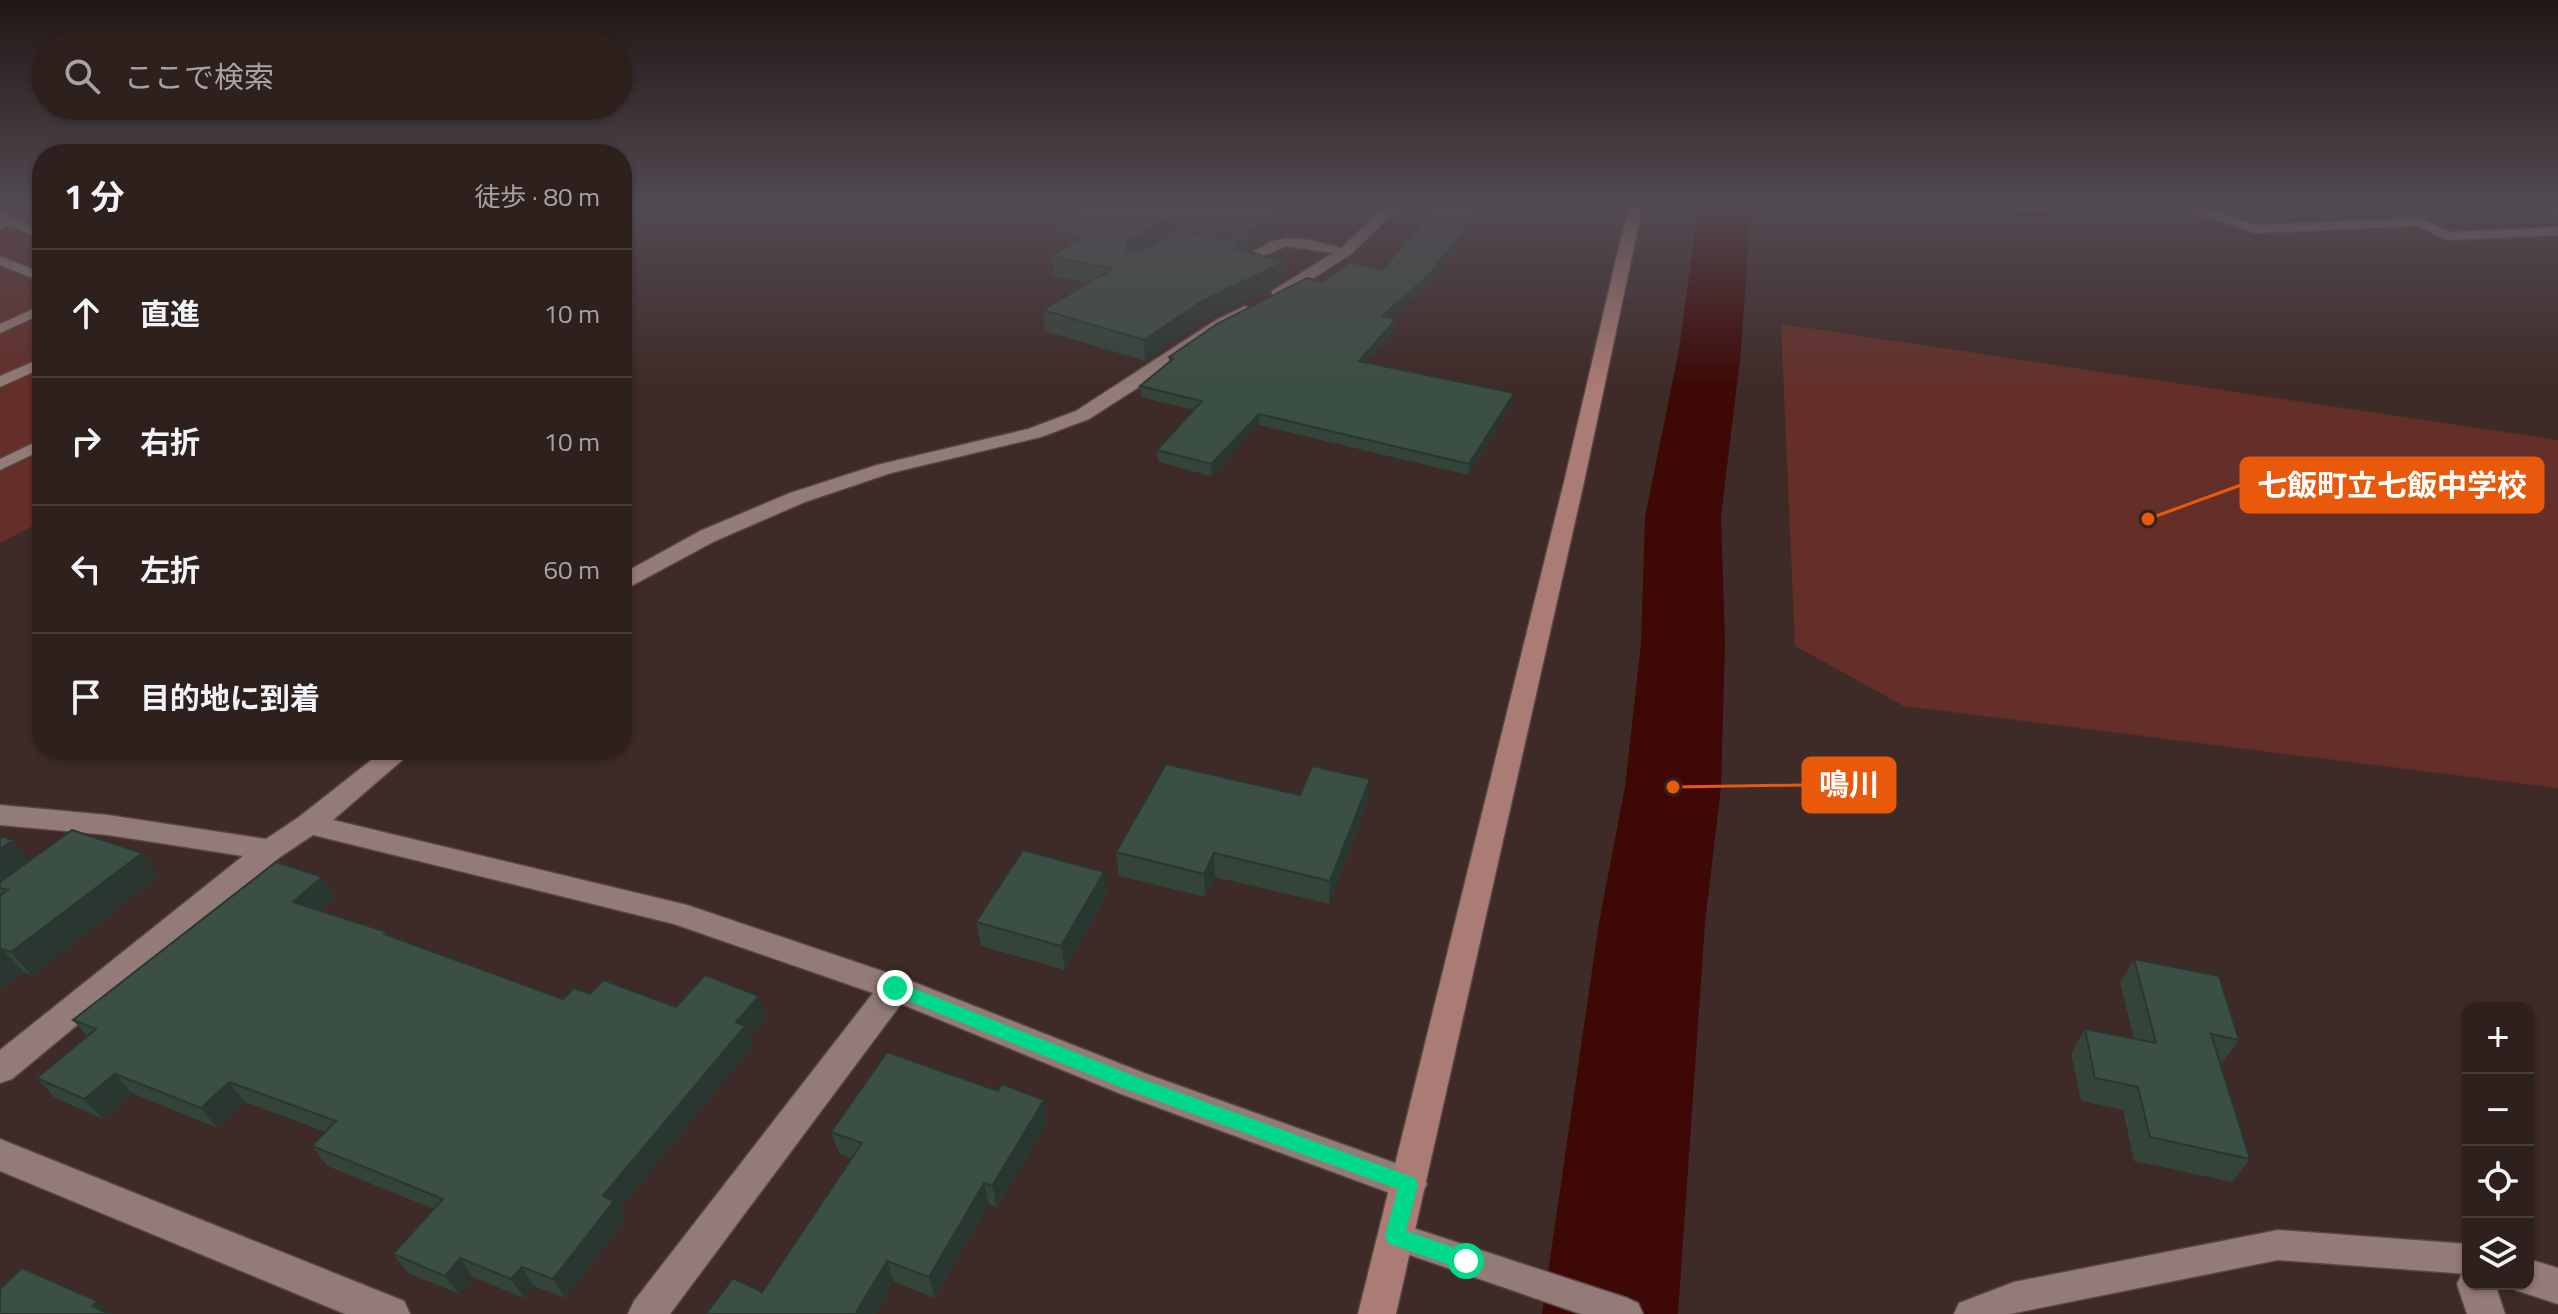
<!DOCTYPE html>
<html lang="ja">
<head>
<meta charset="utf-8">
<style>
  body { margin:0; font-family:"Titillium Web","Noto Sans JP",sans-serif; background:#362826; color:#f1f3f6 }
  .controls { position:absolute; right:24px; bottom:24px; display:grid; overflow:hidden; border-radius:16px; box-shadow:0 2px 6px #0004 }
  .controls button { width:72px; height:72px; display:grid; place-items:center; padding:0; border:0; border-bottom:2px solid #493e3b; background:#2e201d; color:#f1f3f6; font:40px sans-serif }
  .stop { position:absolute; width:24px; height:24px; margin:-18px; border:6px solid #00d98c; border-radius:50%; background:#fff }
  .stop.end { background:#00d98c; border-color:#fff; box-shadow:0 2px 8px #0008 }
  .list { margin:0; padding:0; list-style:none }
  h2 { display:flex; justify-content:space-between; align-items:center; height:104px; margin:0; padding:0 32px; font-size:34px }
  h2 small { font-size:26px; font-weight:400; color:#a7a3a4 }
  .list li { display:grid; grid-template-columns:52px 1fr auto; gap:24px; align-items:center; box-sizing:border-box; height:128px; padding:0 32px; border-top:2px solid #493e3b }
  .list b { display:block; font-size:30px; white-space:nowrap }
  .list em { font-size:26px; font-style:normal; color:#a7a3a4 }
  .icon { flex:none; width:44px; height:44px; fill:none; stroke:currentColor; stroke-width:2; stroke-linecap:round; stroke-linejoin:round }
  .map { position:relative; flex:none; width:2558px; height:1314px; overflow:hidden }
  .search { position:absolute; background:#2e201d; box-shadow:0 2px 6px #0004; left:32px; top:32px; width:600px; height:88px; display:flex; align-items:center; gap:20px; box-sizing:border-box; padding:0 28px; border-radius:44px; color:#a7a3a4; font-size:30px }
  .panel { position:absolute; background:#2e201d; box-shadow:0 2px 6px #0004; left:32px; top:144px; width:600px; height:616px; border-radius:32px }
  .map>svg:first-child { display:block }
  .green { fill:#642f29 }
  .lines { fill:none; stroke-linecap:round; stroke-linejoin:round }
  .river { fill:#3d0806; fill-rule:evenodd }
  .lane-casing { stroke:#574643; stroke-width:3 }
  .street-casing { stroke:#574643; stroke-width:3 }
  .secondary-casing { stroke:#574643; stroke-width:3 }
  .lane { fill:#937b77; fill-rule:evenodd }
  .street { fill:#937b77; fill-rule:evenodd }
  .secondary { fill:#ab7b75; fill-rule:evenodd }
  .wall { fill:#34443a }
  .shaded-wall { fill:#2a3730 }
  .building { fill:#3c4f44; stroke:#2a3730; stroke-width:2 }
  .route { fill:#00d98c }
  .leader { fill:none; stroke:#e8590c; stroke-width:3 }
  .callout-dot { fill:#e8590c; stroke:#34201d; stroke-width:3 }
  .callout { fill:#e8590c; stroke:#e8590c; stroke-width:3 }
  .callout-label { font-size:30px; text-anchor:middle; font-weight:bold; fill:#fff }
</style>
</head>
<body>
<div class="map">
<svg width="2558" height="1314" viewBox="0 0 2558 1314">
  <rect width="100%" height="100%" fill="#3e2a27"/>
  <!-- green -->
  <path class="green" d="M 0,204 L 42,204 L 42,521 L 0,543 Z
    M 1781,324 L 2558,440 L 2558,788 L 1904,706 L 1795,646 Z"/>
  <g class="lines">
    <!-- river -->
    <path class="river" d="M 1699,204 L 1751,204 L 1741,350 L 1721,517 L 1725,643 L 1721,787 L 1705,923 L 1678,1314 L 1542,1314 L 1599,923 L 1625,787 L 1641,643 L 1645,517 L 1679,350 Z"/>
    <!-- lane casing -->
    <g class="lane-casing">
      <path id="lane" d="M 2010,204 L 2108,204 L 2102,208 L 2014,211 L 2008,207 Z
        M 2170,204 L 2187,204 L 2256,225 L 2420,218 L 2449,232 L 2558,227 L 2558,235 L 2447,240 L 2418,226 L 2255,233 Z
        M 2536,204 L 2551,204 L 2558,207 L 2558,216 Z
        M 0,211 L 42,231 L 42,240 L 0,220 Z
        M 1286,238 L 1309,240 L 1352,251 L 1346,255 L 1286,246 L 1253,261 L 1225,253 L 1231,249 L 1251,253 L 1270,242 Z
        M 0,256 L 42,273 L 42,282 L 0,265 Z
        M 42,305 L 42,314 L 0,333 L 0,324 Z
        M 42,358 L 42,368 L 0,387 L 0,376 Z
        M 42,439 L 42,450 L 0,470 L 0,459 Z
        M 1395,1222 L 1627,1298 L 1638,1303 L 1643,1314 L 1581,1314 L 1395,1250 L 1384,1246 L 1380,1236 L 1384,1226 Z
        M 2278,1230 L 2468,1244 L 2468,1274 L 2278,1260 L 2010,1314 L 1954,1314 L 1959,1303 L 2014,1282 Z"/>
    </g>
    <!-- street casing -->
    <g class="street-casing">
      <path id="street" d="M 1388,204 L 1403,204 L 1351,254 L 1284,297 L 1272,297 L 1272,291 L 1341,248 Z
        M 13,217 L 20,221 L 0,229 L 0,220 Z
        M 1245,306 L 1253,311 L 1251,315 L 1089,419 L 1041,437 L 891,473 L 805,502 L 715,541 L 622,591 L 622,574 L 700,531 L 790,493 L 877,465 L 1028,429 L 1076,411 L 1216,320 Z
        M 384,750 L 414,750 L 333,820 L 687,905 L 906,979 L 1144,1073 L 1409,1168 L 1421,1173 L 1427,1184 L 1421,1195 L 1409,1200 L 1121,1094 L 901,1004 L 670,1314 L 628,1314 L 634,1301 L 873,993 L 674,924 L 313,835 L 280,857 L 12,1079 L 0,1083 L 0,1050 L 243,856 L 108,835 L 0,825 L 0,805 L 108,815 L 266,839 L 299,817 Z
        M 0,1139 L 404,1301 L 410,1314 L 345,1314 L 0,1171 Z
        M 2528,1259 L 2558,1268 L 2558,1304 L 2515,1290 L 2512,1284 L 2528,1284 Z
        M 2468,1269 L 2468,1284 L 2495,1284 L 2505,1314 L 2467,1314 L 2457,1284 L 2463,1271 Z"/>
    </g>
    <!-- secondary casing -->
    <g class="secondary-casing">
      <path id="secondary" d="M 1629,204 L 1643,204 L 1584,482 L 1396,1314 L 1358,1314 L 1564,482 Z"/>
    </g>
    <!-- lane -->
    <use href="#lane" class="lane"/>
    <!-- street -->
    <use href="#street" class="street"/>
    <!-- secondary -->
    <use href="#secondary" class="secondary"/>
  </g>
  <!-- wall -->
  <path class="wall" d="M 1061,204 L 1342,204 L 1329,215 L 1299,210 L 1263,243 L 1250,250 L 1242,248 L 1242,250 L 1284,282 L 1203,321 L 1145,361 L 1045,331 L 1043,310 L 1088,283 L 1054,276 L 1052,256 L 1079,239 L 1078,235 L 1052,229 L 1050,210 Z
    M 1913,204 L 1990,204 L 1951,217 Z
    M 2420,204 L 2503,204 L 2424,206 Z
    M 1482,208 L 1481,218 L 1426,287 L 1391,318 L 1396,319 L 1395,329 L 1367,362 L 1514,393 L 1512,404 L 1468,475 L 1259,425 L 1211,476 L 1158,462 L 1157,450 L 1194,410 L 1141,397 L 1140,386 L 1169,361 L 1169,357 L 1323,282 L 1382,270 Z
    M 1300,795 L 1368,802 L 1329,904 L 1215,877 L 1205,897 L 1119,876 L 1116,852 Z
    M 0,836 L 30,861 L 159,876 L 32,976 L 24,972 L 0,990 L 2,894 L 0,892 Z
    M 1104,872 L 1107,895 L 1065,970 L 981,946 L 976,922 Z
    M 335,897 L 320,910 L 563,999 L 590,994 L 676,1007 L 759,996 L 766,1016 L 749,1036 L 753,1046 L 619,1209 L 625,1220 L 565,1298 L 534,1286 L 524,1298 L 473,1277 L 459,1294 L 408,1273 L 393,1254 L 434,1209 L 327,1166 L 312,1146 L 326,1132 L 245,1102 L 217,1128 L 132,1093 L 103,1119 L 55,1098 L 37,1078 L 87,1036 L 73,1020 Z
    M 2134,959 L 2239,1040 L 2222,1063 L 2220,1063 L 2250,1159 L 2232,1182 L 2134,1161 L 2123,1110 L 2081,1101 L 2071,1053 L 2085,1029 L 2134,1039 L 2120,983 Z
    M 1048,1122 L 997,1207 L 989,1204 L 935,1298 L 894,1282 L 762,1292 L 852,1159 L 839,1153 L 831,1132 Z"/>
  <!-- shaded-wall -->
  <path class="shaded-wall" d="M 1286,204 L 1299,204 L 1299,210 L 1263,243 L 1250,250 L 1250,230 Z
    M 1329,204 L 1342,204 L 1329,215 Z
    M 1956,204 L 1990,204 L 1951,217 Z
    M 1482,208 L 1481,218 L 1426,287 L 1381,327 L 1382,316 Z
    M 1172,216 L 1173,235 L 1129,260 L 1127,251 L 1128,241 Z
    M 1284,262 L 1284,282 L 1203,321 L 1145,361 L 1144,340 L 1202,301 Z
    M 1396,319 L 1395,329 L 1359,372 L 1359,361 Z
    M 1514,393 L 1512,404 L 1468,475 L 1469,464 Z
    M 1259,414 L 1259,425 L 1211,476 L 1211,464 Z
    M 1370,779 L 1368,802 L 1329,904 L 1330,881 Z
    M 13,840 L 32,863 L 0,886 L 0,849 Z
    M 142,853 L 159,876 L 32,976 L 11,952 Z
    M 1214,853 L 1215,877 L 1205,897 L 1204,874 Z
    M 1104,872 L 1107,895 L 1065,970 L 1061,946 Z
    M 322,877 L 335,897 L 307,922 L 293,902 Z
    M 2,949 L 24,972 L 0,990 L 0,951 Z
    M 759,996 L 766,1016 L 749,1036 L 753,1046 L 619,1209 L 625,1220 L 565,1298 L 553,1279 L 603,1196 L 736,1022 Z
    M 115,1074 L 132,1093 L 103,1119 L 84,1099 Z
    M 229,1082 L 245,1102 L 217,1128 L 201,1108 Z
    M 1044,1100 L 1048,1122 L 997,1207 L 992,1186 Z
    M 984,1183 L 989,1204 L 935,1298 L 929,1277 Z
    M 460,1258 L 473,1277 L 459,1294 L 445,1276 Z
    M 887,1261 L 894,1282 L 875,1314 L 855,1314 Z
    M 522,1267 L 534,1286 L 524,1298 L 511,1279 Z
    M 97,1301 L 112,1314 L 100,1314 L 92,1306 Z"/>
  <!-- building -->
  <path class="building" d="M 1061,204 L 1286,204 L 1263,224 L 1250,230 L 1172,216 L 1128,241 L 1127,251 L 1140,252 L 1174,230 L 1242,242 L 1235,248 L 1284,262 L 1202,301 L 1144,340 L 1043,310 L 1112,269 L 1052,256 L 1094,229 L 1078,226 L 1087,217 L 1050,210 Z
    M 1439,204 L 1455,204 L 1482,208 L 1427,277 L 1382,316 L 1396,319 L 1359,361 L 1514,393 L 1469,464 L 1259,414 L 1211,464 L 1157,450 L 1202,401 L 1140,386 L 1173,359 L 1169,357 L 1217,324 L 1307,278 L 1323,282 L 1349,262 L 1382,270 Z
    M 1166,764 L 1300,795 L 1312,766 L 1370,779 L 1330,881 L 1214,853 L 1204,874 L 1116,852 Z
    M 72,830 L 142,853 L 11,952 L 2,949 L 0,951 L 0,896 L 8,890 L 0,888 L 0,882 Z
    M 0,836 L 13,840 L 0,849 Z
    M 1023,850 L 1104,872 L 1061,946 L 976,922 Z
    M 276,862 L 322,877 L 293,902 L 387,932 L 384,934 L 563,999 L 574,988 L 590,994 L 603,980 L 676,1007 L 705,975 L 759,996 L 736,1022 L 745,1026 L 603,1196 L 614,1201 L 553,1279 L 522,1267 L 511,1279 L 460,1258 L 445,1276 L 393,1254 L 443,1199 L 312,1146 L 336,1121 L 229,1082 L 201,1108 L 115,1074 L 84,1099 L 37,1078 L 96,1029 L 73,1020 Z
    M 2134,959 L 2219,976 L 2239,1040 L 2211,1034 L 2250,1159 L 2150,1137 L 2138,1087 L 2095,1078 L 2085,1029 L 2156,1043 Z
    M 887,1052 L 998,1091 L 1002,1084 L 1044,1100 L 992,1186 L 984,1183 L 929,1277 L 887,1261 L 855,1314 L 706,1314 L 733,1278 L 762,1292 L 862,1143 L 831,1132 Z
    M 22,1268 L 97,1301 L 92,1306 L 109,1314 L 0,1314 L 0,1289 Z"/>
  <!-- sky -->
  <linearGradient id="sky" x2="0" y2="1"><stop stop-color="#221715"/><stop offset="0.53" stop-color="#524a52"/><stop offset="1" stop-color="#524a52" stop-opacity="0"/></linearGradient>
  <rect width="2558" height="388" fill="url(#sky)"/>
  <!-- route -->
  <path class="route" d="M 895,981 L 1139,1078 L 1415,1178 L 1418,1184 L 1406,1231 L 1473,1254 L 1476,1261 L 1473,1268 L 1466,1271 L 1388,1243 L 1385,1236 L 1398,1189 L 1126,1089 L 889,993 L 886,988 L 889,983 Z"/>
  <!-- callouts -->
  <path class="leader" d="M2148 519L2241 485M1673 787L1803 785"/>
  <g class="callout-dot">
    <circle cx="2148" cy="519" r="8"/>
    <circle cx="1673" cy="787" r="8"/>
  </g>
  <g class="callout">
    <rect x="2241" y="458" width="302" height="54" rx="8"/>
    <rect x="1803" y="758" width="92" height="54" rx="8"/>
  </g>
  <g class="callout-label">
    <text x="2392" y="496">七飯町立七飯中学校</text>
    <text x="1849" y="795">鳴川</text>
  </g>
</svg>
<div class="controls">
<button>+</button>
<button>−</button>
<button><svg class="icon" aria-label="locate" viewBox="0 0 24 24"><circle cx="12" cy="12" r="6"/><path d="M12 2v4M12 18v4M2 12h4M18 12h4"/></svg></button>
<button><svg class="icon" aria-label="layers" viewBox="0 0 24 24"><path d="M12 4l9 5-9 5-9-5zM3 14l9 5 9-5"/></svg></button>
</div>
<div class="stop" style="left:1466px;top:1261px"></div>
<div class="stop end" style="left:895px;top:988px"></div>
<div class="search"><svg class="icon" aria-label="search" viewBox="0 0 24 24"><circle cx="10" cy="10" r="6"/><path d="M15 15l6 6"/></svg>ここで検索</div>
<section class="panel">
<h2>1 分<small>徒歩 · 80 m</small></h2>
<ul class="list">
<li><svg class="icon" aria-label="ahead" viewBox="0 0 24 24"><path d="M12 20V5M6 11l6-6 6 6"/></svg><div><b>直進</b></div><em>10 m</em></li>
<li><svg class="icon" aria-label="right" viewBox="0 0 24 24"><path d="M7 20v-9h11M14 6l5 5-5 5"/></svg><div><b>右折</b></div><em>10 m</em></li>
<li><svg class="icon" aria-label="left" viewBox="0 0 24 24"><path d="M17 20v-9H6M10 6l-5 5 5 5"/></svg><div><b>左折</b></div><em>60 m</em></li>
<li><svg class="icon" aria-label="arrive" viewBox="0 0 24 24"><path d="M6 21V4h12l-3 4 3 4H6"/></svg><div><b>目的地に到着</b></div></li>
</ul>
</section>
</div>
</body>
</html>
